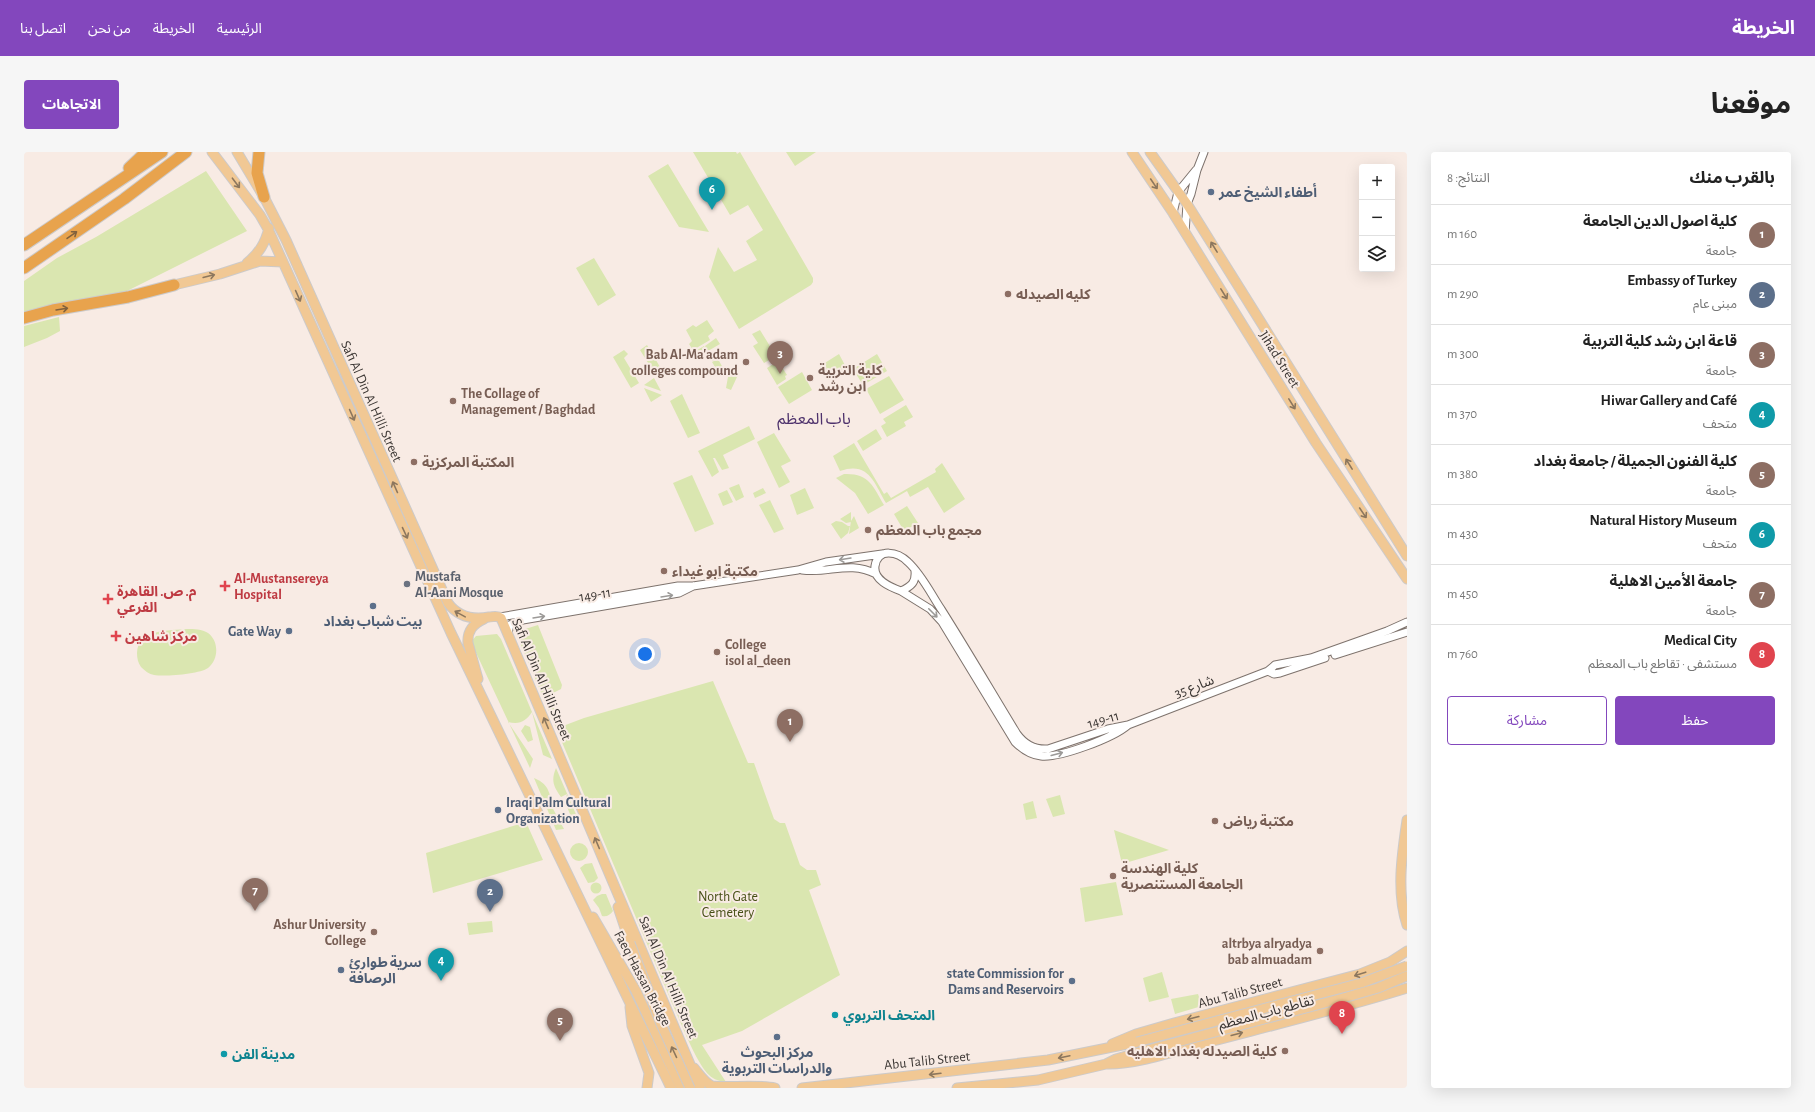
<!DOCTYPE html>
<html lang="ar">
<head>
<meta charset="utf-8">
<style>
  body { margin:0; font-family:"Alegreya Sans","Noto Sans Arabic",sans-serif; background:#f6f6f6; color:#222; direction:rtl }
  .controls { position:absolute; right:12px; top:12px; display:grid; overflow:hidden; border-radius:4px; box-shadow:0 4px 16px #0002 }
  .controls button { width:36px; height:36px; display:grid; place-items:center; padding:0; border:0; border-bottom:1px solid #e0e0e0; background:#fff; color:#222; font:20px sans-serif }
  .you { position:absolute; left:621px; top:502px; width:14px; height:14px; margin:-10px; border:3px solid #fff; border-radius:50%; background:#1a73e8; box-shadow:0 0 0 6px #1a73e833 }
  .badge { display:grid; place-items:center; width:26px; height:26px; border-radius:50%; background:#8347bd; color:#fff; font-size:13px; font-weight:700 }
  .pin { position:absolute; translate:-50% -33px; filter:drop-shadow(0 1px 2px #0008) }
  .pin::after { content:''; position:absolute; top:21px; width:14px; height:12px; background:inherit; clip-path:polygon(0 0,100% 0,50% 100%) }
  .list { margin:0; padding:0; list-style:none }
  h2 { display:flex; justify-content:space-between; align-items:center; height:52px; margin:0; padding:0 16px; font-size:17px }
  h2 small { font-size:13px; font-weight:400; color:#767676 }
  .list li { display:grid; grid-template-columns:26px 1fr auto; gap:12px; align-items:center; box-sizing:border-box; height:60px; padding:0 16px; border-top:1px solid #e0e0e0 }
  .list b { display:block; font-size:15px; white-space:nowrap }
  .list p { margin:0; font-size:13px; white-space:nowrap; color:#767676 }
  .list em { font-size:13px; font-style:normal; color:#767676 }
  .actions { display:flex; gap:8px; padding:12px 16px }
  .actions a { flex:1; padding:9px 0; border:1px solid #8347bd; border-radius:4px; text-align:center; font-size:14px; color:#8347bd }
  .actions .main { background:#8347bd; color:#fff }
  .icon { flex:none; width:22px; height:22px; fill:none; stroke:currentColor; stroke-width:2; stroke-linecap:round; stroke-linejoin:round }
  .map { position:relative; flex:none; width:1383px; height:936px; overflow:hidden; direction:ltr; border-radius:4px }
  header { display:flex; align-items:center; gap:24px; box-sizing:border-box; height:56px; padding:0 20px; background:#8347bd; color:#fff }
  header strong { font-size:19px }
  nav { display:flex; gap:22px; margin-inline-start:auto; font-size:14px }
  .intro { display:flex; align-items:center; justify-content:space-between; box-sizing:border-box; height:96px; padding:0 24px }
  h1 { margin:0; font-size:28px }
  .button { padding:10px 18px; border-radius:4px; background:#8347bd; color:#fff; font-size:14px; font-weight:700 }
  main { display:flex; gap:24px; padding:0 24px }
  aside { flex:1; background:#fff; border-radius:4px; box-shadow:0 4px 16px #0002 }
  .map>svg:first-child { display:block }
  .green { fill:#dae6b0 }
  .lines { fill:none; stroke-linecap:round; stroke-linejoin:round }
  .minor-casing { stroke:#7e736d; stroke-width:9 }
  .major-casing { stroke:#cccaca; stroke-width:11 }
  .highway-casing { stroke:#cccaca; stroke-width:13 }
  .minor { stroke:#fff; stroke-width:7 }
  .major { stroke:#f1c894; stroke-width:9 }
  .highway { stroke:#e8a34d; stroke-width:11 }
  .major-bridge-casing { stroke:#cccaca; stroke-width:11; stroke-linecap:butt }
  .major-bridge { stroke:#f1c894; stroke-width:9 }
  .oneway { stroke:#8c775e }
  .oneway2 { stroke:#80613d }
  .oneway3 { stroke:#9c9a98 }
  .service-dot { fill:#5c6f8a; stroke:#f8ebe4; stroke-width:1.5 }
  .education-dot { fill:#8d6e63; stroke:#f8ebe4; stroke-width:1.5 }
  .worship-dot { fill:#6b7280; stroke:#f8ebe4; stroke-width:1.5 }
  .health-dot { fill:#e0444e; stroke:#f8ebe4; stroke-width:1.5 }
  .culture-dot { fill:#0f9aa8; stroke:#f8ebe4; stroke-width:1.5 }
  .labels { text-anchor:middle; stroke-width:4; stroke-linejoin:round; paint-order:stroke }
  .service-label { font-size:14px; font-weight:bold; fill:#4e5e75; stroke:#f8ebe4; text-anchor:start }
  .education-label { font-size:14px; font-weight:bold; fill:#785e54; stroke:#f8ebe4; text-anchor:start }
  .street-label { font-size:14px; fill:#3a3532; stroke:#f8ebe4 }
  .worship-label { font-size:14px; font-weight:bold; fill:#5b616d; stroke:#f8ebe4; text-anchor:start }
  .health-label { font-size:14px; font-weight:bold; fill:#be3a42; stroke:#f8ebe4; text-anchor:start }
  .park-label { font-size:14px; fill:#464f16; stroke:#f8ebe4 }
  .culture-label { font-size:14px; font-weight:bold; fill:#0d838f; stroke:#f8ebe4; text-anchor:start }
  .quarter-label { font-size:16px; fill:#4e326c; stroke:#f8ebe4 }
</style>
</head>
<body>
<header>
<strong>الخريطة</strong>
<nav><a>الرئيسية</a><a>الخريطة</a><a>من نحن</a><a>اتصل بنا</a></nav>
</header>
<div class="intro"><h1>موقعنا</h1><a class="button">الاتجاهات</a></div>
<main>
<aside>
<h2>بالقرب منك<small>النتائج: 8</small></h2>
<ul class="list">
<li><span class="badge" style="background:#8d6e63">1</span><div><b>كلية اصول الدين الجامعة</b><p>جامعة</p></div><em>160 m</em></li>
<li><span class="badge" style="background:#5c6f8a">2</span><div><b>Embassy of Turkey</b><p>مبنى عام</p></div><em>290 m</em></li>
<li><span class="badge" style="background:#8d6e63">3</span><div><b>قاعة ابن رشد كلية التربية</b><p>جامعة</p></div><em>300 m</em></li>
<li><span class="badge" style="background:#0f9aa8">4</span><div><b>Hiwar Gallery and Café</b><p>متحف</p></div><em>370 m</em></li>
<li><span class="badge" style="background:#8d6e63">5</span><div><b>كلية الفنون الجميلة / جامعة بغداد</b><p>جامعة</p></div><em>380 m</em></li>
<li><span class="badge" style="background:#0f9aa8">6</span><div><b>Natural History Museum</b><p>متحف</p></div><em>430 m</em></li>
<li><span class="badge" style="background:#8d6e63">7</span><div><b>جامعة الأمين الاهلية</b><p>جامعة</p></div><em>450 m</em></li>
<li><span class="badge" style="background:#e0444e">8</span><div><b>Medical City</b><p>مستشفى · تقاطع باب المعظم</p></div><em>760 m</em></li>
</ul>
<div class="actions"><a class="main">حفظ</a><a>مشاركة</a></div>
</aside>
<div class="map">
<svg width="1383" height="936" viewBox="0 0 1383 936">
  <rect width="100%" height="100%" fill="#f8ebe4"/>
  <!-- green -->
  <path class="green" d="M 669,0 L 712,0 L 713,2 L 716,0 L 789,126 L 789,130 L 787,133 L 715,177 L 685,125 L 694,95 L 710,120 L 733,108 L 722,89 L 739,78 L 724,53 L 706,63 Z
    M 762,0 L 792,0 L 771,14 Z
    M 644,12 L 685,80 L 655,75 L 624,24 Z
    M 182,19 L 223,79 L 97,142 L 0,160 L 0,129 L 33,106 L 72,85 Z
    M 570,106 L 592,143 L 574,154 L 552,116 Z
    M 35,165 L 36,179 L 23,186 L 0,195 L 0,174 Z
    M 683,168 L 690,179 L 684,184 L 686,188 L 669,198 L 665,192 L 668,189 L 662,178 L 669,173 L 672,175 Z
    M 736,178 L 752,204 L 740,211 L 729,194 L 734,191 L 728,182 Z
    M 692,186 L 696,192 L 684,199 L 681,194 Z
    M 623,193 L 636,215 L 629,219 L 616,198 Z
    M 680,194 L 683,200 L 675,206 L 670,200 Z
    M 600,198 L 604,202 L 600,206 L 615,231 L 607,236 L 589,205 Z
    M 694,198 L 699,204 L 688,209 L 684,205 Z
    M 815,202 L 823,217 L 804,228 L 796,214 Z
    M 853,202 L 863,219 L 839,233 L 829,217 Z
    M 694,207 L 699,216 L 711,217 L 713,225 L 707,238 L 702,236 L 704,225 L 696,223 L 688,210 Z
    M 754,209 L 763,223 L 761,224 L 762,227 L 753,233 L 743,216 Z
    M 778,220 L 788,238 L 765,252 L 754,235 Z
    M 865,224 L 880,248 L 856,262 L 842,237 Z
    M 630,226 L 637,239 L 620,233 Z
    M 620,236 L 638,243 L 627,250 Z
    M 658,242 L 676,281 L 664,286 L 646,249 Z
    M 882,253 L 889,265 L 880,270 L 882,274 L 863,285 L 857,274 L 862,271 L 859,267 Z
    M 725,274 L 731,287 L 699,303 L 705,316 L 698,318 L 691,306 L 689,306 L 695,320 L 688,325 L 674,299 Z
    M 852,277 L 858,287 L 839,299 L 833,289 Z
    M 750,281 L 767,309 L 757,314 L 766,330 L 755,336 L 733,290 Z
    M 830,291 L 860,342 L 863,340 L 867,346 L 912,320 L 911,317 L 918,311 L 941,347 L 920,361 L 904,335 L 886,345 L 883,339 L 862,351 C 850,331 845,309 816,319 L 809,304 Z
    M 820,322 C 845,321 849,334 860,353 L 844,362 L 831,341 L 812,326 Z
    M 668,323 L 690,372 L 671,380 L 649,331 Z
    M 715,332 L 720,345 L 712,349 L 705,336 Z
    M 739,336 L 742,341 L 731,346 L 729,341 Z
    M 781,336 L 790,356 L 773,363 L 766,343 Z
    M 703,338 L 709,350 L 699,354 L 694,342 Z
    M 746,348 L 760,377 L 750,381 L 735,353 Z
    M 883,354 L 894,371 L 880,379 L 870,362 Z
    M 827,360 L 827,370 L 822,371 L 816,367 Z
    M 830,364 L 835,376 L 825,382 L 827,369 Z
    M 812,369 L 818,370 L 824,374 L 826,374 L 824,381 L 817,387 L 807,372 Z
    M 514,473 L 538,533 L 537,537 L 525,543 L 537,573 L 539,574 L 560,566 L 689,529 L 724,611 L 730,611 L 750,667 L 756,671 L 761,671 L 776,713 L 783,718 L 792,718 L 797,733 L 785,738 L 816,823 L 718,879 L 678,893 L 702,930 C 696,929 690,928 685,923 C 672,911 656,868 648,851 L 497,493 L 495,482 L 498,478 Z
    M 163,477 C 170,477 178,477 184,481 C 195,489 195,507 184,516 C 176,522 141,525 130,523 C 125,522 121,519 117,515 C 114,511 113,506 113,501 C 114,476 146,479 163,477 Z
    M 473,482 L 477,487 L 528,607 L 519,603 L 508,560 C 502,569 496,573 484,570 L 509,607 L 506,616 L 447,490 L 452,484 Z
    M 501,573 L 506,575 L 509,588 L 504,590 L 497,579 Z
    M 532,616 L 554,667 L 550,672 L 541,650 L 543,642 L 537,645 C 529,634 527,628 532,616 Z
    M 510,626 C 522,631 524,636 528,649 L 522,652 L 528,655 L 540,677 L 532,678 Z
    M 1036,643 L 1041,662 L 1029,665 L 1022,647 Z
    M 1009,649 L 1013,666 L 1002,668 L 999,652 Z
    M 502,670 L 519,708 L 409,741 L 402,701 Z
    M 1090,678 L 1145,698 L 1098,712 Z
    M546 700a9 9 0 1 1 18 0a9 9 0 1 1-18 0Z
    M 568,711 L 574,726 L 570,730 L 564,731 L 556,716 L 561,712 Z
    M 1092,730 L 1099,763 L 1061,770 L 1056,736 Z
    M566.5 736a5.5 5.5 0 1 1 11 0a5.5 5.5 0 1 1-11 0Z
    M 578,742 L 582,742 L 589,759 C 586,763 583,765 578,764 L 575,756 L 569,748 L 573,744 Z
    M 468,769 L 469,780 L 445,783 L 443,771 Z
    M 1138,820 L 1145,845 L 1125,850 L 1119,826 Z
    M 1174,842 L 1178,854 L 1151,862 L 1147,847 Z"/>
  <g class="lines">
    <!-- minor casing -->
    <g class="minor-casing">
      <path id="minor" d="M 1149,61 L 1154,40 L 1172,18
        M 1161,81 L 1163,52 L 1167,42 L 1173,18 L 1180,0
        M 778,418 C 805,422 825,408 852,422
        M 891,419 C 892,430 888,434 877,439 C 866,435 849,428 851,414 C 854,395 874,400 884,410 C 898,423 907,442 917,457 C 943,498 968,541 993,582 C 1001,593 1011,598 1024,597 L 1084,577 L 1104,573 L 1244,519 L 1251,513 L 1287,506 L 1363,479 L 1383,470
        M 877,439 L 906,457 L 918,470 L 991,590 C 998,597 1006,603 1017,604 C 1036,606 1089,586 1104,573
        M 476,465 L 654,434 L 669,434 L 774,418 L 802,410 L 858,402
        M 484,481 L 486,473 L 493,469 L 655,441 L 669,434
        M 1311,503 L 1383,480
        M 1244,519 L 1250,522 L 1256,521 L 1301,506"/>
    </g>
    <!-- major casing -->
    <g class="major-casing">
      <path id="major" d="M 188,0 L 236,63 L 244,77 L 427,481 L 647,936
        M 213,0 L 240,45 L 262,88 L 424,451 C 434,465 448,468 465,465 C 469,465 473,463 477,466 L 676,936
        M 1108,0 L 1149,61 L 1292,291 L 1383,427
        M 1126,0 L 1163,52 L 1383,404
        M 223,111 C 235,101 241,92 245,76
        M 150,133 L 196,122 L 236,109 L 259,110
        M 454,527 L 444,491 C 443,479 449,472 460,467
        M 1383,668 C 1378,702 1372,740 1383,773
        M 594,755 L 606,791
        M 569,765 L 612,839 L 657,936
        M 606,855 L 608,874 L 625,921 L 623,936
        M 1088,892 L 1112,882 L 1150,871 L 1336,822 L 1366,810 L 1383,799
        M 1082,912 C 1112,913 1158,897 1189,889 C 1254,872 1319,856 1383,836
        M 670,916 C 675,922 681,931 688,934 C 701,936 734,932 751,936
        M 778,936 L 1024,908 L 1113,890
        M 933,936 L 1014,928 L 1082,912 L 1092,907 L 1116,900"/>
    </g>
    <!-- highway casing -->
    <g class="highway-casing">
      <path id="highway" d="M 235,0 L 233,21 L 240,45
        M 105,16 L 122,0
        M 0,93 L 138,0
        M 0,116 L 100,47 L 162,0
        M 0,166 L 29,158 L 104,145 L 150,133"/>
    </g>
    <!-- minor -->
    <use href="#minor" class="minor"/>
    <!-- major -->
    <use href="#major" class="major"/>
    <!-- highway -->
    <use href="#highway" class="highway"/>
    <!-- major-bridge casing -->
    <g class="major-bridge-casing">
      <path id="major-bridge" d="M 606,791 L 637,872 L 666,936
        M 1113,890 L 1337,831 L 1383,814
        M 1116,900 L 1323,845 L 1354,836 L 1383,824"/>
    </g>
    <!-- major-bridge -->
    <use href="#major-bridge" class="major-bridge"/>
  </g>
  <!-- one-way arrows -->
  <defs><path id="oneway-shaft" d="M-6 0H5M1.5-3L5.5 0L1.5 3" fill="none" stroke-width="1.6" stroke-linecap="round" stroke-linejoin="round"/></defs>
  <g class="oneway">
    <use href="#oneway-shaft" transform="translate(212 31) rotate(53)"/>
    <use href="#oneway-shaft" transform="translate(1130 32) rotate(56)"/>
    <use href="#oneway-shaft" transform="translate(1190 95) rotate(-122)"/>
    <use href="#oneway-shaft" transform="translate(185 124) rotate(-14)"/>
    <use href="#oneway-shaft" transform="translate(1200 142) rotate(58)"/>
    <use href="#oneway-shaft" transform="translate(274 144) rotate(66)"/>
    <use href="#oneway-shaft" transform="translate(1268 252) rotate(58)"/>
    <use href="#oneway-shaft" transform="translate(328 263) rotate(66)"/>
    <use href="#oneway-shaft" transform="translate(1325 312) rotate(-122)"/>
    <use href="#oneway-shaft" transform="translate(371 335) rotate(-114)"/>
    <use href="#oneway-shaft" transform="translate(1339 361) rotate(56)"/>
    <use href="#oneway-shaft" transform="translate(381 381) rotate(65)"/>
    <use href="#oneway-shaft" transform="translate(436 462) rotate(-151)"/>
    <use href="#oneway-shaft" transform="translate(522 571) rotate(-113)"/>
    <use href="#oneway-shaft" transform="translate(573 691) rotate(-113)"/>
    <use href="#oneway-shaft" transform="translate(1336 822) rotate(162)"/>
    <use href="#oneway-shaft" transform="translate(1169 866) rotate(166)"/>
    <use href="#oneway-shaft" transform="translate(1213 882) rotate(-15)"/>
    <use href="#oneway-shaft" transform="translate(650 900) rotate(-115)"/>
    <use href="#oneway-shaft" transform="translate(1040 905) rotate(168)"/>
    <use href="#oneway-shaft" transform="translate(911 922) rotate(173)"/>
  </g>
  <g class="oneway2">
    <use href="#oneway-shaft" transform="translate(48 83) rotate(-35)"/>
    <use href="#oneway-shaft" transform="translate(38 157) rotate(-9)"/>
  </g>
  <g class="oneway3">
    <use href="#oneway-shaft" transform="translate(821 407) rotate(171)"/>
    <use href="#oneway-shaft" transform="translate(643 444) rotate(-9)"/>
    <use href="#oneway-shaft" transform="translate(909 461) rotate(45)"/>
    <use href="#oneway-shaft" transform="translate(515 465) rotate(-9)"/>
    <use href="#oneway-shaft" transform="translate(1033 602) rotate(-15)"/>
  </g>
  <!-- markers -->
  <g class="service-dot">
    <circle cx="1187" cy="40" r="4"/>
    <circle cx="349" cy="454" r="4"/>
    <circle cx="265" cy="479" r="4"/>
    <circle cx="474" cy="658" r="4"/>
    <circle cx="317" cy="818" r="4"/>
    <circle cx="1048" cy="829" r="4"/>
    <circle cx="753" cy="885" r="4"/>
  </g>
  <g class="education-dot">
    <circle cx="984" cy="142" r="4"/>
    <circle cx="722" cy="210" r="4"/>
    <circle cx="786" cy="226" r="4"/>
    <circle cx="429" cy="249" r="4"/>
    <circle cx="390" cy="310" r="4"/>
    <circle cx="844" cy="378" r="4"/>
    <circle cx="640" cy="419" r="4"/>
    <circle cx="693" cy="500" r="4"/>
    <circle cx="1191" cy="669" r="4"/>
    <circle cx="1089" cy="724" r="4"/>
    <circle cx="350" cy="780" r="4"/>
    <circle cx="1296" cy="799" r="4"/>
    <circle cx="1261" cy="899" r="4"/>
  </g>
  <circle class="worship-dot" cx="383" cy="432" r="4"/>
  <g class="health-dot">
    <path d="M199 428h4v4h4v4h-4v4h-4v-4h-4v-4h4z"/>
    <path d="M82 441h4v4h4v4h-4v4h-4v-4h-4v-4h4z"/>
    <path d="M90 478h4v4h4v4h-4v4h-4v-4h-4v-4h4z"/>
  </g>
  <g class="culture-dot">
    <circle cx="811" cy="863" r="4"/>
    <circle cx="200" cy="902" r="4"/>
  </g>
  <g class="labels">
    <!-- service labels -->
    <g class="service-label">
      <text x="1195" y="45">أطفاء الشيخ عمر</text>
      <text x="349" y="474" text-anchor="middle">بيت شباب بغداد</text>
      <text x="257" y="484" text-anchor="end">Gate Way</text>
      <text x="482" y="655">Iraqi Palm Cultural<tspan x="482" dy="16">Organization</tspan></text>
      <text x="325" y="815">سرية طوارئ<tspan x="325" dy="16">الرصافة</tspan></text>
      <text x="1040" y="826" text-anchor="end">state Commission for<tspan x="1040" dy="16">Dams and Reservoirs</tspan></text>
      <text x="753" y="905" text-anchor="middle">مركز البحوث<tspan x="753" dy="16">والدراسات التربوية</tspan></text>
    </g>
    <!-- education labels -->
    <g class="education-label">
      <text x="992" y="147">كليه الصيدله</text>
      <text x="714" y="207" text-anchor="end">Bab Al-Ma'adam<tspan x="714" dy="16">colleges compound</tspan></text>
      <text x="794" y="223">كلية التربية<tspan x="794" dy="16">ابن رشد</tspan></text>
      <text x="437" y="246">The Collage of<tspan x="437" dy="16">Management / Baghdad</tspan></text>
      <text x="398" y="315">المكتبة المركزية</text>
      <text x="852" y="383">مجمع باب المعظم</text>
      <text x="648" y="424">مكتبة ابو غيداء</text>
      <text x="701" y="497">College<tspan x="701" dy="16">isol al_deen</tspan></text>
      <text x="1199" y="674">مكتبة رياض</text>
      <text x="1097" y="721">كلية الهندسة<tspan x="1097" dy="16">الجامعة المستنصرية</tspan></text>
      <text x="342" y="777" text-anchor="end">Ashur University<tspan x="342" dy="16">College</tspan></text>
      <text x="1288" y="796" text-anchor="end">altrbya alryadya<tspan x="1288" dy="16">bab almuadam</tspan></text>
      <text x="1253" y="904" text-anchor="end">كلية الصيدله بغداد الاهليه</text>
    </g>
    <!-- street labels -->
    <g class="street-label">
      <text transform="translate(1256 207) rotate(58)" y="5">Jihad Street</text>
      <text transform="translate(348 249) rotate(66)" y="5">Safi Al Din Al Hilli Street</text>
      <text transform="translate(571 442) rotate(-9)" y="5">149-11</text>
      <text transform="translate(518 527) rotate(67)" y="5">Safi Al Din Al Hilli Street</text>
      <text transform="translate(1170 534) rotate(-21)" y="5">شارع 35</text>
      <text transform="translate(1079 567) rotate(-16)" y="5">149-11</text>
      <text transform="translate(645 825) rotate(67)" y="5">Safi Al Din Al Hilli Street</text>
      <text transform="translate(619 826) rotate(62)" y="5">Faeq Hassan Bridge</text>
      <text transform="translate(1216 840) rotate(-15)" y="5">Abu Talib Street</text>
      <text transform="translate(1242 860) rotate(-15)" y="5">تقاطع باب المعظم</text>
      <text transform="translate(903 908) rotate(-6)" y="5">Abu Talib Street</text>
    </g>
    <!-- worship labels -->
    <g class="worship-label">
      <text x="391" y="429">Mustafa<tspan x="391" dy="16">Al-Aani Mosque</tspan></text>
    </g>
    <!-- health labels -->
    <g class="health-label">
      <text x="210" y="431">Al-Mustansereya<tspan x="210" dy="16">Hospital</tspan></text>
      <text x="93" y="444">م. ص. القاهرة<tspan x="93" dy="16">الفرعي</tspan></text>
      <text x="101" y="489">مركز شاهين</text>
    </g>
    <!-- park labels -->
    <g class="park-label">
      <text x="704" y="749">North Gate<tspan x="704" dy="16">Cemetery</tspan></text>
    </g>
    <!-- culture labels -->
    <g class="culture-label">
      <text x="819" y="868">المتحف التربوي</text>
      <text x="208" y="907">مدينة الفن</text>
    </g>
    <!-- quarter labels -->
    <g class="quarter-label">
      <text x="790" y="272">باب المعظم</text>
    </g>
  </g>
</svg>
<div class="controls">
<button>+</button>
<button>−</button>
<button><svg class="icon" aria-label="layers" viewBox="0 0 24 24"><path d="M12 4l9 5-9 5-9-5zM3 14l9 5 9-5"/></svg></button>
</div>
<div class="you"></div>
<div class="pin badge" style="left:766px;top:590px;background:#8d6e63">1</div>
<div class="pin badge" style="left:466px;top:760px;background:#5c6f8a">2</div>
<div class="pin badge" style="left:756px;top:222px;background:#8d6e63">3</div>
<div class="pin badge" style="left:417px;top:829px;background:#0f9aa8">4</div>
<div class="pin badge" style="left:536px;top:889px;background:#8d6e63">5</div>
<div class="pin badge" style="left:688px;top:58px;background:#0f9aa8">6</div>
<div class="pin badge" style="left:231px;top:759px;background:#8d6e63">7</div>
<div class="pin badge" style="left:1318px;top:882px;background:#e0444e">8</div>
</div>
</main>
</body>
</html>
